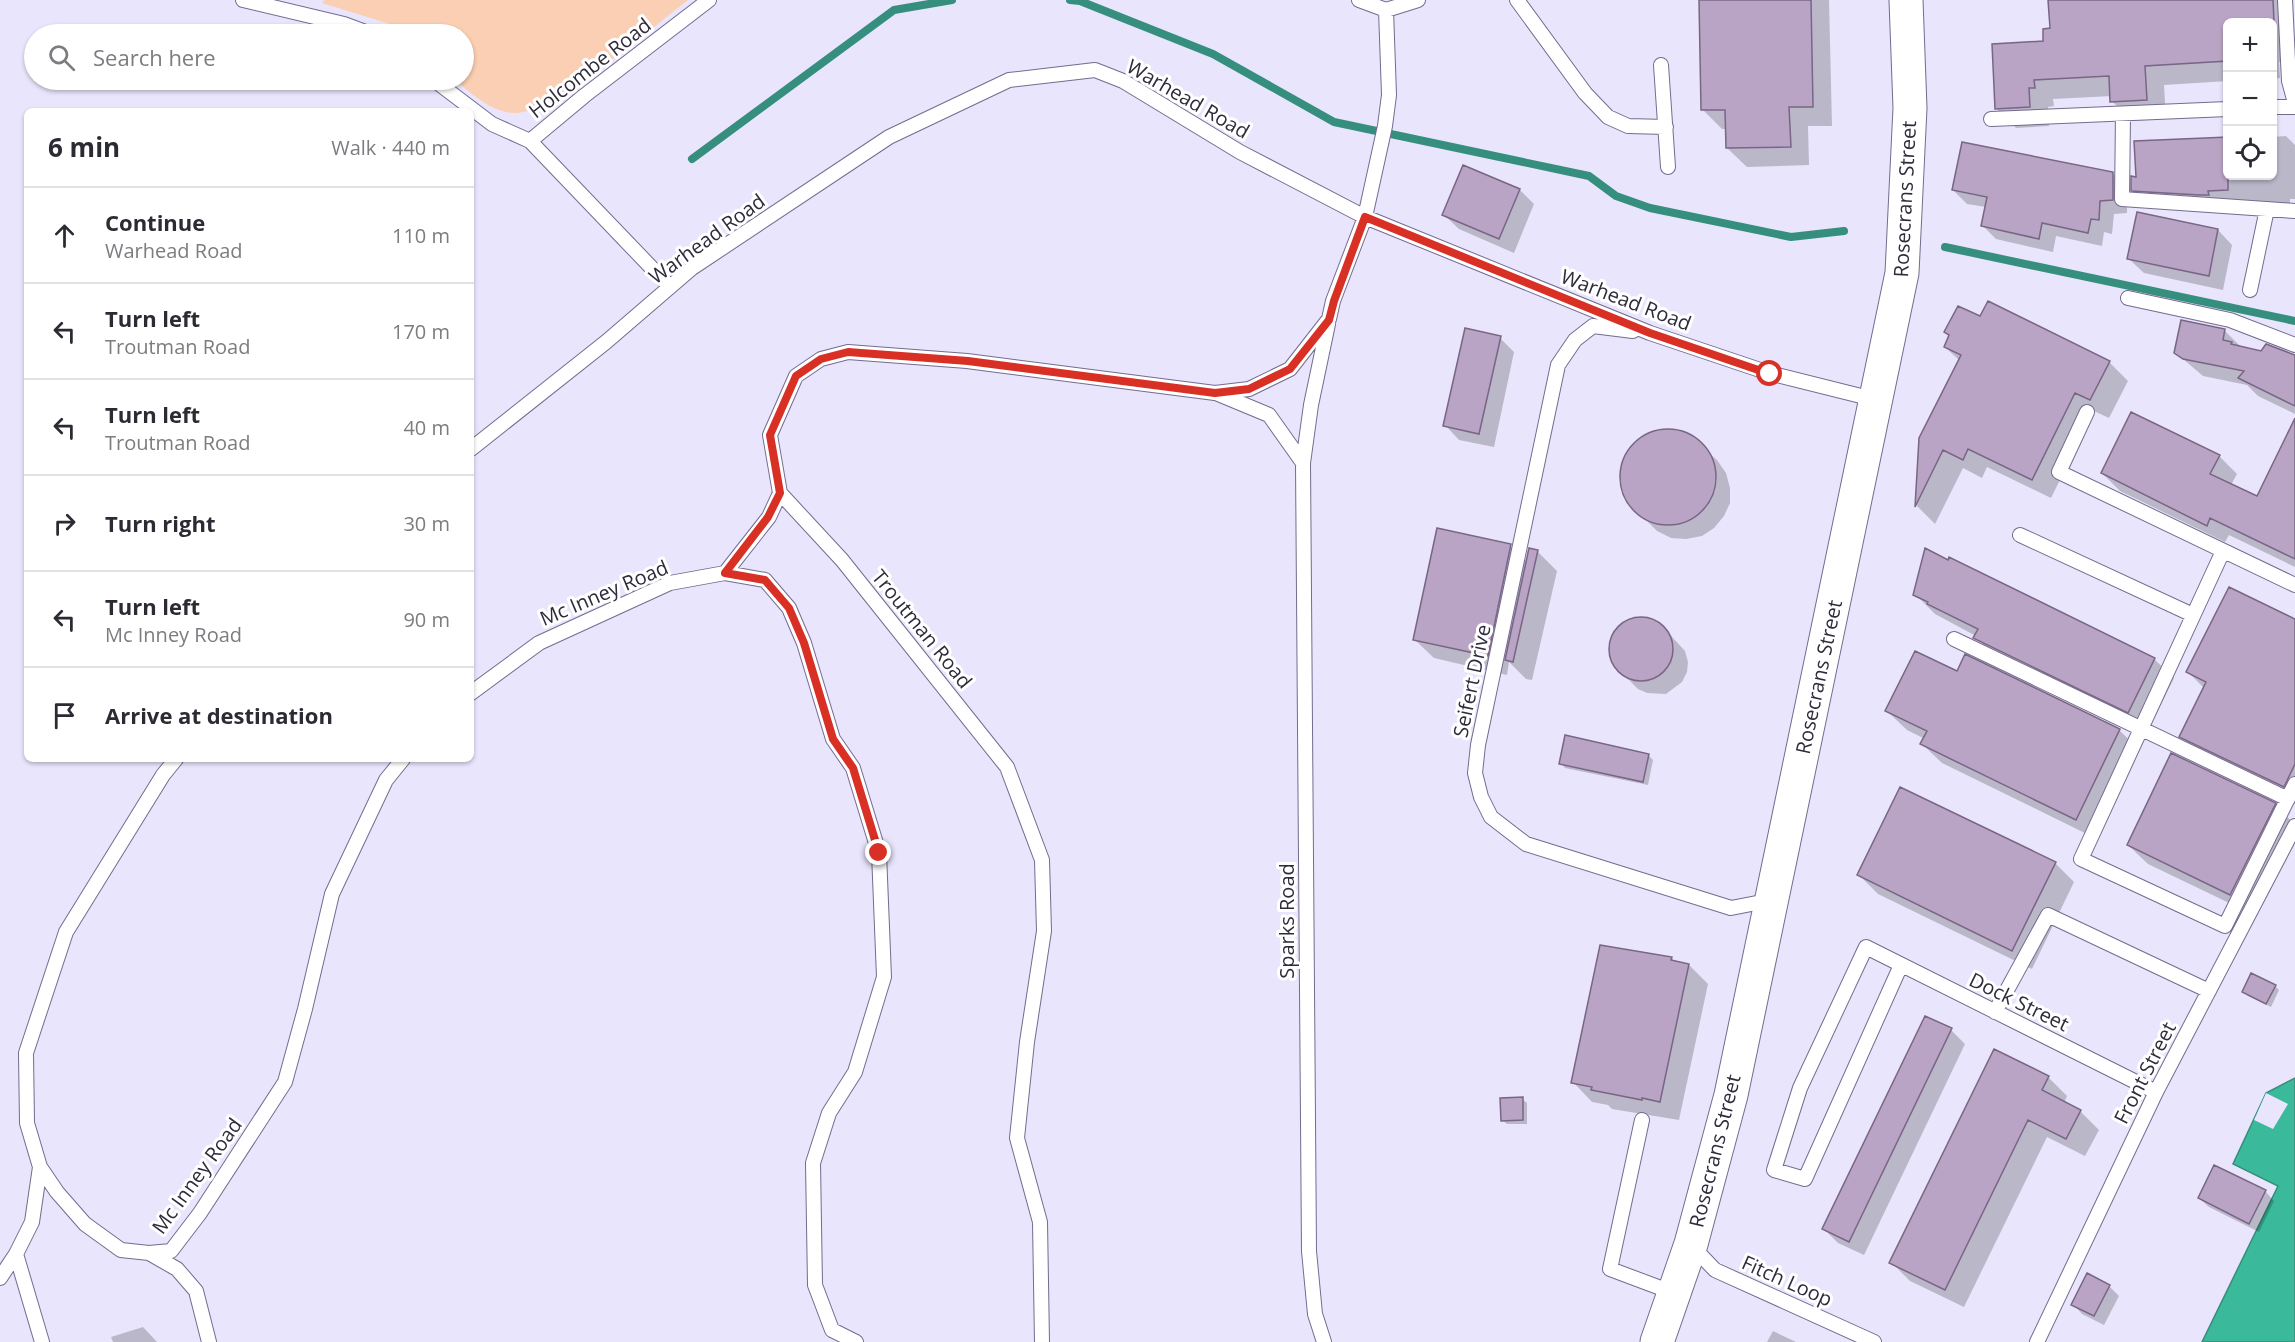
<!DOCTYPE html>
<html lang="en">
<head>
<meta charset="utf-8">
<style>
  body { margin:0; font-family:"Open Sans",sans-serif; background:#f2f2f3; color:#2b2b33 }
  .controls { position:absolute; right:18px; top:18px; display:grid; overflow:hidden; border-radius:9px; box-shadow:0 2px 4px #0004 }
  .controls button { width:54px; height:54px; display:grid; place-items:center; padding:0; border:0; border-bottom:2px solid #e1e1e2; background:#fff; color:#2b2b33; font:30px sans-serif }
  .stop { position:absolute; width:18px; height:18px; margin:-14px; border:4px solid #d93025; border-radius:50%; background:#fff }
  .stop.end { background:#d93025; border-color:#fff; box-shadow:0 2px 6px #0008 }
  .list { margin:0; padding:0; list-style:none }
  h2 { display:flex; justify-content:space-between; align-items:center; height:78px; margin:0; padding:0 24px; font-size:26px }
  h2 small { font-size:20px; font-weight:400; color:#7c7c81 }
  .list li { display:grid; grid-template-columns:39px 1fr auto; gap:18px; align-items:center; box-sizing:border-box; height:96px; padding:0 24px; border-top:2px solid #e1e1e2 }
  .list b { display:block; font-size:22px; white-space:nowrap }
  .list p { margin:0; font-size:20px; white-space:nowrap; color:#7c7c81 }
  .list em { font-size:20px; font-style:normal; color:#7c7c81 }
  .icon { flex:none; width:33px; height:33px; fill:none; stroke:currentColor; stroke-width:2; stroke-linecap:round; stroke-linejoin:round }
  .map { position:relative; flex:none; width:2295px; height:1342px; overflow:hidden }
  .search { position:absolute; background:#fff; box-shadow:0 2px 4px #0004; left:24px; top:24px; width:450px; height:66px; display:flex; align-items:center; gap:15px; box-sizing:border-box; padding:0 21px; border-radius:33px; color:#7c7c81; font-size:22px }
  .panel { position:absolute; background:#fff; box-shadow:0 2px 4px #0004; left:24px; top:108px; width:450px; height:654px; border-radius:9px }
  .map>svg:first-child { display:block }
  .green { fill:#facfb3 }
  .water { fill:#3ab99b; stroke:#368e7e; stroke-width:1.5 }
  .pier { fill:#e9e5fc }
  .shadow { fill:#0003 }
  .lines { fill:none; stroke-linecap:round; stroke-linejoin:round }
  .stream { stroke:#368e7e; stroke-width:8 }
  .building { fill:#b9a4c5; stroke:#796584; stroke-width:1.5 }
  .service-casing { stroke:#736c8e; stroke-width:16 }
  .tertiary-casing { stroke:#736c8e; stroke-width:35 }
  .service { stroke:#fff; stroke-width:14 }
  .tertiary { stroke:#fff; stroke-width:33 }
  .route { stroke:#d93025; stroke-width:8 }
  .labels { text-anchor:middle; stroke-width:6; stroke-linejoin:round; paint-order:stroke }
  .street-label { font-size:20px; fill:#2e2b3a; stroke:#fff }
</style>
</head>
<body>
<div class="map">
<svg width="2295" height="1342" viewBox="0 0 2295 1342">
  <rect width="100%" height="100%" fill="#e9e5fc"/>
  <!-- green -->
  <path class="green" d="M 324,0 L 688,0 C 655,25 550,117 513,113 C 489,111 472,93 454,80 L 464,80 L 464,34 L 401,34 L 390,24 L 322,3 Z"/>
  <!-- water -->
  <path class="water" d="M 2295,1078 L 2295,1342 L 2202,1342 L 2278,1186 L 2233,1164 L 2266,1093 Z"/>
  <!-- pier -->
  <path class="pier" d="M 2266,1093 L 2288,1104 L 2273,1129 L 2254,1120 Z"/>
  <!-- shadow -->
  <path class="shadow" d="M 1700,0 L 1829,0 L 1832,126 L 1808,126 L 1809,165 L 1747,167 L 1727,148 L 1727,129 L 1722,129 L 1703,110 Z
    M 2050,0 L 2286,0 L 2294,61 L 2279,62 L 2280,78 L 2272,79 L 2272,22 L 2228,22 L 2228,81 L 2164,85 L 2166,119 L 2131,121 L 2112,101 L 2112,96 L 2053,99 L 2054,106 L 2048,107 L 2049,126 L 2016,128 L 1997,109 L 2045,43 L 2051,30 Z
    M 2286,136 L 2295,145 L 2295,199 L 2290,199 L 2290,205 L 2147,205 L 2133,190 L 2228,176 L 2272,176 L 2272,137 Z
    M 2113,174 L 2127,188 L 2127,213 L 2114,214 L 2112,234 L 2104,232 L 2102,246 L 2056,236 L 2053,252 L 1996,239 L 1982,225 L 1986,207 L 1967,204 L 1953,190 Z
    M 1520,190 L 1534,204 L 1514,253 L 1459,229 L 1444,215 Z
    M 2218,230 L 2232,245 L 2223,290 L 2144,273 L 2129,259 Z
    M 1981,318 L 2109,362 L 2128,381 L 2109,418 L 2094,411 L 2051,498 L 1987,467 L 1982,478 L 1963,468 L 1935,524 L 1917,506 L 1921,439 L 1960,361 L 1945,347 Z
    M 2224,330 L 2242,348 L 2261,352 L 2295,355 L 2295,414 L 2258,396 L 2247,385 L 2203,376 L 2176,353 Z
    M 1500,338 L 1514,352 L 1494,447 L 1459,440 L 1445,425 Z
    M 2295,422 L 2295,567 L 2229,535 L 2225,542 L 2120,491 L 2102,473 L 2219,456 L 2237,474 L 2231,485 L 2258,498 Z
    M 1675,431 L 1690,436 L 1717,460 L 1726,473 L 1730,488 L 1730,503 L 1724,516 L 1714,528 L 1702,536 L 1686,539 L 1671,538 L 1657,531 L 1630,504 L 1623,490 L 1622,475 L 1625,460 L 1634,446 L 1646,436 L 1660,432 Z
    M 1510,546 L 1527,562 L 1537,551 L 1557,571 L 1532,680 L 1526,679 L 1509,662 L 1507,675 L 1434,658 L 1414,639 Z
    M 1915,594 L 2154,659 L 2174,678 L 2148,731 L 1994,657 L 1976,636 L 1935,614 Z
    M 1644,618 L 1654,621 L 1663,627 L 1685,651 L 1688,662 L 1687,672 L 1682,682 L 1666,694 L 1647,693 L 1638,689 L 1623,674 L 1612,658 L 1612,639 L 1617,630 L 1624,623 L 1633,619 Z
    M 2295,621 L 2295,801 L 2201,756 L 2181,737 L 2205,689 L 2188,672 Z
    M 1957,673 L 2119,730 L 2139,749 L 2095,838 L 1942,763 L 1922,744 L 1925,739 L 1907,730 L 1887,711 Z
    M 1566,737 L 1649,756 L 1653,760 L 1648,785 L 1565,768 L 1561,763 Z
    M 2275,804 L 2294,824 L 2250,913 L 2148,864 L 2128,845 Z
    M 2055,863 L 2074,882 L 2032,969 L 1878,894 L 1859,875 Z
    M 1671,958 L 1676,962 L 1689,965 L 1708,984 L 1679,1120 L 1612,1109 L 1608,1105 L 1592,1102 L 1573,1082 Z
    M 2275,986 L 2279,990 L 2271,1007 L 2248,996 L 2244,992 Z
    M 1951,1030 L 1965,1044 L 1864,1255 L 1838,1243 L 1824,1229 Z
    M 2048,1077 L 2067,1096 L 2064,1103 L 2080,1111 L 2099,1130 L 2085,1156 L 2047,1137 L 1964,1307 L 1910,1281 L 1891,1262 Z
    M 1522,1099 L 1527,1103 L 1527,1124 L 1507,1124 L 1502,1120 Z
    M 2265,1191 L 2274,1201 L 2259,1232 L 2209,1207 L 2199,1198 Z
    M 2109,1286 L 2119,1296 L 2104,1325 L 2082,1314 L 2073,1304 Z
    M 143,1327 L 157,1342 L 113,1342 L 111,1337 Z
    M 1773,1331 L 1796,1342 L 1767,1342 Z"/>
  <g class="lines">
    <!-- stream -->
    <path class="stream" d="M 1070,0 L 1080,1 L 1213,54 L 1334,122 L 1589,176 L 1616,196 L 1650,208 L 1791,237 L 1844,231
      M 692,159 L 894,10 L 952,0
      M 1945,247 L 2295,321"/>
  </g>
  <!-- building -->
  <path class="building" d="M 1699,0 L 1811,0 L 1813,107 L 1789,107 L 1791,147 L 1726,148 L 1725,110 L 1701,110 Z
    M 2048,0 L 2273,0 L 2274,22 L 2228,22 L 2228,61 L 2145,66 L 2147,100 L 2110,102 L 2109,76 L 2034,80 L 2035,88 L 2029,88 L 2030,107 L 1995,109 L 1992,44 L 2043,41 L 2043,29 L 2050,28 Z
    M 2228,137 L 2228,190 L 2208,191 L 2209,195 L 2199,195 L 2131,191 L 2131,176 L 2136,177 L 2134,141 Z
    M 1962,142 L 2113,172 L 2113,200 L 2100,201 L 2099,220 L 2091,219 L 2088,233 L 2042,223 L 2039,239 L 1981,226 L 1987,197 L 1952,190 Z
    M 1463,165 L 1520,189 L 1499,239 L 1442,215 Z
    M 2137,212 L 2218,229 L 2209,276 L 2127,259 Z
    M 1988,301 L 2110,361 L 2090,400 L 2075,393 L 2032,480 L 1968,449 L 1963,460 L 1943,450 L 1915,507 L 1919,438 L 1961,355 L 1944,347 L 1949,335 L 1944,332 L 1958,306 L 1980,316 Z
    M 2181,320 L 2225,329 L 2223,340 L 2232,342 L 2231,344 L 2261,351 L 2266,344 L 2295,355 L 2295,406 L 2238,378 L 2244,371 L 2183,359 L 2174,353 Z
    M 1465,328 L 1501,336 L 1479,434 L 1443,426 Z
    M 2131,412 L 2220,455 L 2210,474 L 2257,496 L 2295,418 L 2295,559 L 2210,518 L 2207,526 L 2101,473 Z
    M1620 477a48 48 0 1 1 96 0a48 48 0 1 1-96 0Z
    M 1437,528 L 1511,544 L 1488,656 L 1413,640 Z
    M 1529,548 L 1538,550 L 1513,662 L 1505,660 Z
    M 1925,548 L 1948,560 L 1949,557 L 2155,658 L 2128,713 L 1973,638 L 1978,629 L 1927,604 L 1928,602 L 1913,595 Z
    M 2229,587 L 2295,619 L 2295,764 L 2284,787 L 2179,737 L 2206,682 L 2186,672 Z
    M1609 649a32 32 0 1 1 64 0a32 32 0 1 1-64 0Z
    M 1915,651 L 1957,671 L 1965,654 L 2120,729 L 2076,820 L 1920,744 L 1927,731 L 1885,711 Z
    M 1565,735 L 1649,754 L 1643,782 L 1559,764 Z
    M 2171,753 L 2276,803 L 2230,895 L 2127,845 Z
    M 1900,787 L 2056,862 L 2012,951 L 1857,875 Z
    M 1600,945 L 1672,957 L 1671,960 L 1689,964 L 1660,1102 L 1642,1098 L 1642,1100 L 1591,1090 L 1592,1087 L 1571,1083 Z
    M 2251,973 L 2276,985 L 2266,1004 L 2242,992 Z
    M 1925,1016 L 1952,1028 L 1849,1242 L 1822,1229 Z
    M 1994,1049 L 2049,1076 L 2042,1090 L 2081,1110 L 2066,1139 L 2028,1120 L 1945,1290 L 1889,1263 Z
    M 1523,1097 L 1523,1120 L 1501,1121 L 1500,1098 Z
    M 2214,1165 L 2266,1190 L 2249,1224 L 2198,1198 Z
    M 2087,1273 L 2110,1285 L 2094,1316 L 2071,1305 Z"/>
  <g class="lines">
    <!-- service casing -->
    <g class="service-casing">
      <path id="service" d="M 243,0 L 344,24 L 371,34
        M 1359,0 L 1386,10 L 1418,0
        M 1517,0 L 1585,93 L 1608,117 L 1628,126 L 1666,127
        M 2285,0 L 2289,81 L 2295,103
        M 1661,65 L 1668,167
        M 434,80 L 492,124 L 530,141 L 584,96 L 709,0
        M 2272,107 L 2295,107
        M 2123,114 L 2122,199 L 2295,211
        M 1991,119 L 2228,109
        M 530,141 L 670,287
        M 2250,290 L 2267,209
        M 2128,298 L 2230,320 L 2295,345
        M 1633,331 L 1593,326 L 1575,340 L 1558,365 L 1478,745 L 1475,773 L 1481,797 L 1491,817 L 1526,844 L 1731,908 L 1772,900
        M 1216,393 L 1269,415 L 1303,463 L 1309,1251 L 1315,1314 L 1324,1342
        M 2087,412 L 2059,472 L 2295,585
        M 471,449 L 606,342 L 692,268 L 889,137 L 1009,80 L 1095,70 L 1123,81 L 1240,152 L 1365,217 L 1650,333 L 1769,373 L 1877,400
        M 1303,463 L 1311,405 L 1328,324
        M 2020,535 L 2193,615
        M 2223,551 L 2081,859 L 2225,926 L 2295,784
        M 725,573 L 769,517 L 780,493
        M 1954,639 L 2288,799
        M 471,693 L 539,643 L 670,583 L 725,573 L 765,580 L 789,608 L 804,643 L 833,739 L 853,768 L 879,853 L 884,977 L 855,1072 L 829,1113 L 813,1163 L 815,1285 L 832,1330 L 856,1342
        M 176,759 L 163,775 L 66,932 L 26,1053 L 27,1123 L 40,1167 L 57,1192 L 85,1224 L 121,1250 L 149,1253 L 171,1251 L 200,1213 L 285,1082 L 305,1009 L 332,894 L 386,780 L 403,759
        M 1901,965 L 1805,1179 L 1774,1170 L 1800,1088 L 1866,947 L 2156,1092
        M 1995,1012 L 2048,915 L 2209,991
        M 1642,1120 L 1610,1269 L 1674,1293
        M 1692,1246 L 1715,1270 L 1874,1342
        M 149,1253 L 177,1269 L 196,1291 L 209,1342
        M 16,1254 L 42,1342
        M 0,1278 L 16,1254 L 32,1222 L 40,1167
        M 1042,1342 L 1040,1222 L 1017,1138 L 1027,1042 L 1044,931 L 1042,860 L 1007,767 L 842,560 L 780,493 L 770,435 L 796,376 L 821,359 L 848,352 L 967,361 L 1215,393 L 1249,389 L 1290,369 L 1329,319 L 1333,301 L 1365,217 L 1385,126 L 1389,95 L 1386,10
        M 2037,1342 L 2156,1092 L 2295,826"/>
    </g>
    <!-- tertiary casing -->
    <g class="tertiary-casing">
      <path id="tertiary" d="M 1657,1342 L 1691,1244 L 1731,1095 L 1902,273 L 1910,108 L 1906,0"/>
    </g>
    <!-- service -->
    <use href="#service" class="service"/>
    <!-- tertiary -->
    <use href="#tertiary" class="tertiary"/>
  </g>
  <g class="lines">
    <!-- route -->
    <path class="route" d="M 879,853 L 853,768 L 833,739 L 804,643 L 789,608 L 765,580 L 725,573 L 768,517 L 780,493 L 770,435 L 796,376 L 821,359 L 848,352 L 968,361 L 1215,393 L 1249,389 L 1290,369 L 1329,320 L 1334,301 L 1365,217 L 1650,333 L 1770,374"/>
  </g>
  <g class="labels">
    <!-- street labels -->
    <g class="street-label">
      <text transform="translate(590 68) rotate(-38)" y="7">Holcombe Road</text>
      <text transform="translate(1188 99) rotate(30)" y="7">Warhead Road</text>
      <text transform="translate(1905 199) rotate(-87)" y="7">Rosecrans Street</text>
      <text transform="translate(707 239) rotate(-36)" y="7">Warhead Road</text>
      <text transform="translate(1626 300) rotate(21)" y="7">Warhead Road</text>
      <text transform="translate(604 593) rotate(-23)" y="7">Mc Inney Road</text>
      <text transform="translate(922 629) rotate(51)" y="7">Troutman Road</text>
      <text transform="translate(1819 677) rotate(-78)" y="7">Rosecrans Street</text>
      <text transform="translate(1472 681) rotate(-78)" y="7">Seifert Drive</text>
      <text transform="translate(1287 921) rotate(-90)" y="7">Sparks Road</text>
      <text transform="translate(2019 1002) rotate(26)" y="7">Dock Street</text>
      <text transform="translate(2145 1073) rotate(-63)" y="7">Front Street</text>
      <text transform="translate(1715 1151) rotate(-76)" y="7">Rosecrans Street</text>
      <text transform="translate(197 1176) rotate(-54)" y="7">Mc Inney Road</text>
      <text transform="translate(1787 1281) rotate(24)" y="7">Fitch Loop</text>
    </g>
  </g>
</svg>
<div class="controls">
<button>+</button>
<button>−</button>
<button><svg class="icon" aria-label="locate" viewBox="0 0 24 24"><circle cx="12" cy="12" r="6"/><path d="M12 2v4M12 18v4M2 12h4M18 12h4"/></svg></button>
</div>
<div class="stop" style="left:1770px;top:374px"></div>
<div class="stop end" style="left:879px;top:853px"></div>
<div class="search"><svg class="icon" aria-label="search" viewBox="0 0 24 24"><circle cx="10" cy="10" r="6"/><path d="M15 15l6 6"/></svg>Search here</div>
<section class="panel">
<h2>6 min<small>Walk · 440 m</small></h2>
<ul class="list">
<li><svg class="icon" aria-label="ahead" viewBox="0 0 24 24"><path d="M12 20V5M6 11l6-6 6 6"/></svg><div><b>Continue</b><p>Warhead Road</p></div><em>110 m</em></li>
<li><svg class="icon" aria-label="left" viewBox="0 0 24 24"><path d="M17 20v-9H6M10 6l-5 5 5 5"/></svg><div><b>Turn left</b><p>Troutman Road</p></div><em>170 m</em></li>
<li><svg class="icon" aria-label="left" viewBox="0 0 24 24"><path d="M17 20v-9H6M10 6l-5 5 5 5"/></svg><div><b>Turn left</b><p>Troutman Road</p></div><em>40 m</em></li>
<li><svg class="icon" aria-label="right" viewBox="0 0 24 24"><path d="M7 20v-9h11M14 6l5 5-5 5"/></svg><div><b>Turn right</b></div><em>30 m</em></li>
<li><svg class="icon" aria-label="left" viewBox="0 0 24 24"><path d="M17 20v-9H6M10 6l-5 5 5 5"/></svg><div><b>Turn left</b><p>Mc Inney Road</p></div><em>90 m</em></li>
<li><svg class="icon" aria-label="arrive" viewBox="0 0 24 24"><path d="M6 21V4h12l-3 4 3 4H6"/></svg><div><b>Arrive at destination</b></div></li>
</ul>
</section>
</div>
</body>
</html>
